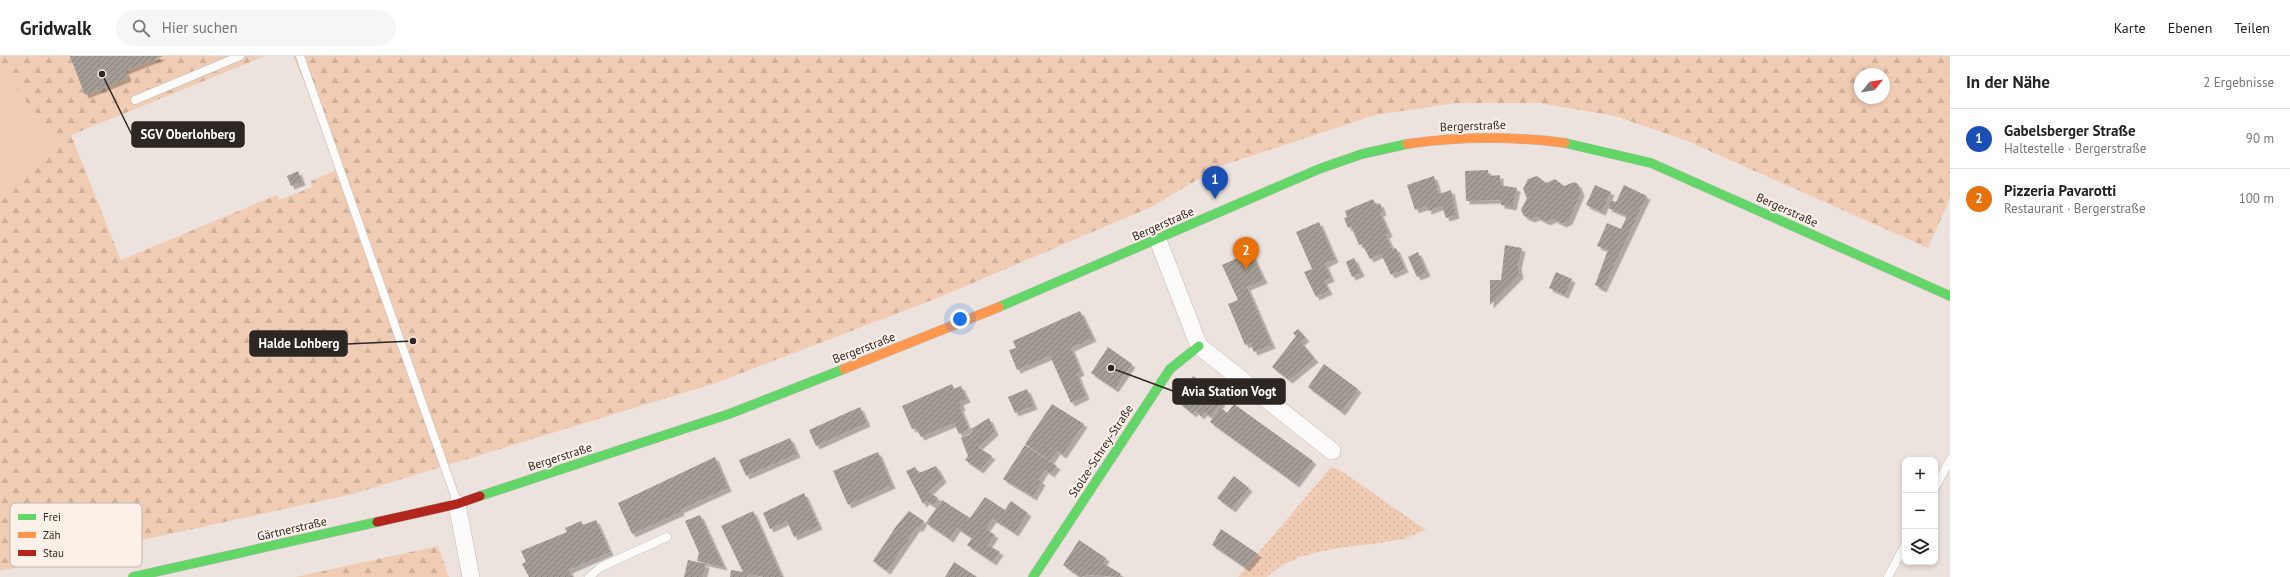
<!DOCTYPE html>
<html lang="de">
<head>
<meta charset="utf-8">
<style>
  body { margin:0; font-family:"PT Sans",sans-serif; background:#f6f6f6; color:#222 }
  .controls { position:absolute; right:12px; bottom:12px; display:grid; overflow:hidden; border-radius:8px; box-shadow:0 2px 6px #0003 }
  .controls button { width:36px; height:36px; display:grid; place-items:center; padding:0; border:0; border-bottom:1px solid #e0e0e0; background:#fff; color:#222; font:20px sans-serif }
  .compass { position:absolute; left:1854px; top:12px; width:36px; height:36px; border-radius:50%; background:#fff; box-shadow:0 2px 6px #0003; rotate:60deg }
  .you { position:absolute; left:960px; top:263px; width:14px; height:14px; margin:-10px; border:3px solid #fff; border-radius:50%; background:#1a73e8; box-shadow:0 0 0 6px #1a73e833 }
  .badge { display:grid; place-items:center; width:26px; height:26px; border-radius:50%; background:#d93025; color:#fff; font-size:13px; font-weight:700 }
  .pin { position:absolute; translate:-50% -33px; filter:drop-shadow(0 1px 2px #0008) }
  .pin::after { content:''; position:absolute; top:21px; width:14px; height:12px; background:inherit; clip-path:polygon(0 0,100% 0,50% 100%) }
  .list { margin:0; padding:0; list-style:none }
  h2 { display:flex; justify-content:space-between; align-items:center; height:52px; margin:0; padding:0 16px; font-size:17px }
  h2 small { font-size:13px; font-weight:400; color:#767676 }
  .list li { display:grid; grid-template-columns:26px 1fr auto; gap:12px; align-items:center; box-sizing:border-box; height:60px; padding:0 16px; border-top:1px solid #e0e0e0 }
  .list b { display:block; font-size:15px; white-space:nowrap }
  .list p { margin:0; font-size:13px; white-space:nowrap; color:#767676 }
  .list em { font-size:13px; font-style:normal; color:#767676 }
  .icon { flex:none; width:22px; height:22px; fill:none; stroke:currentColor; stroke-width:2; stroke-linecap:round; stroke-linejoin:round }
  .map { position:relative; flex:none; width:1950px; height:521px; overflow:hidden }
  header { display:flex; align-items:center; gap:24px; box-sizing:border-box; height:56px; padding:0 20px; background:#fff; border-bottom:1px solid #e0e0e0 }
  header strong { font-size:19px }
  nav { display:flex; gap:22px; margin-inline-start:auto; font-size:14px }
  .search { width:280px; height:36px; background:#f6f6f6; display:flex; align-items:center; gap:10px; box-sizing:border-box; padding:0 14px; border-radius:22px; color:#767676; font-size:15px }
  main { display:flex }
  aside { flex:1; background:#fff }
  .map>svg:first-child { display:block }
  .grass { fill:url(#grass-dots) }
  .forest { fill:url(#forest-firs); fill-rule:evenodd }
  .pitch { fill:#f1ccb4 }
  .building { fill:url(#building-hatch); filter:url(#shadow) }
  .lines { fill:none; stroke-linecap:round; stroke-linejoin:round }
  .lane-casing { stroke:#beb7b3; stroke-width:9 }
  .street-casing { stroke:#beb7b3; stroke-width:18 }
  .fast-casing { stroke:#beb7b3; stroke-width:10 }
  .slow-casing { stroke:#beb7b3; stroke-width:10 }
  .jam-casing { stroke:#beb7b3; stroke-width:10 }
  .lane { stroke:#fcfbfa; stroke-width:8 }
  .street { stroke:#fcfbfa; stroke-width:17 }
  .fast { stroke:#63d668; stroke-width:9 }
  .slow { stroke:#ff974d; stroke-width:9 }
  .jam { stroke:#b3261e; stroke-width:9 }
  .labels { text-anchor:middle; stroke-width:4; stroke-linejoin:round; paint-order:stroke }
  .street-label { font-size:12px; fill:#2d2723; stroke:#fdf0e8 }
  .key { fill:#fdf0e8; stroke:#bfb4ad; stroke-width:1 }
  .key-label { font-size:11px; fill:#2d2723 }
  .leader { fill:none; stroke:#2d2723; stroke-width:1.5 }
  .callout-dot { fill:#2d2723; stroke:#fdf0e8; stroke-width:1.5 }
  .callout { fill:#2d2723; stroke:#2d2723; stroke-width:1.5 }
  .callout-label { font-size:13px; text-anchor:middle; font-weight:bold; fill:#fff }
</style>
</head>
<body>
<header>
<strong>Gridwalk</strong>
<div class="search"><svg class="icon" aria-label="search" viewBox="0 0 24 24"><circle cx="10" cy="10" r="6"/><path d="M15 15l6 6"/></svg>Hier suchen</div>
<nav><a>Karte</a><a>Ebenen</a><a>Teilen</a></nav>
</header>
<main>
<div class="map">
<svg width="1950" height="521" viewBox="0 0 1950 521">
  <defs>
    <pattern id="grass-dots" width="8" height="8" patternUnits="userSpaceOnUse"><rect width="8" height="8" fill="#f1ccb4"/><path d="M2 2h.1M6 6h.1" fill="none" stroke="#cfaf9a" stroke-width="1.8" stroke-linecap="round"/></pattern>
    <pattern id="forest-firs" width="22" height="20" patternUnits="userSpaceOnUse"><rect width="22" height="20" fill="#f1ccb4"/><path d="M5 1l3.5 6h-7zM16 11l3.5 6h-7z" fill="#cfaf9a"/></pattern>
    <pattern id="building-hatch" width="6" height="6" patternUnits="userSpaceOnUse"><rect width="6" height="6" fill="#a49d98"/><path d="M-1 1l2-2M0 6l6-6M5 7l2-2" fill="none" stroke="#86807c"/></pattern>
    <filter id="shadow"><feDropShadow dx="3.5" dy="3.5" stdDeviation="0" flood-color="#0004"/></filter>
  </defs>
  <rect width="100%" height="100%" fill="#ede3de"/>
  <!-- grass -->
  <path class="grass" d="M 1331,411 L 1340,414 L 1426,474 C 1417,477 1407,483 1398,484 C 1356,492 1299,490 1267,521 L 1238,521 Z"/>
  <!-- forest -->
  <path class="forest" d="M 0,0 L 265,0 L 71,79 L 121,204 L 277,139 L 279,144 L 312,131 L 311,125 L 342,112 L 293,0 L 1950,0 L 1950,142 L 1928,192 L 1685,84 L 1615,60 L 1539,47 L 1456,47 L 1375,59 L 1221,110 L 1151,151 L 935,243 L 716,327 L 353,438 L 0,515 L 0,136 L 60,92 L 0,11 ZM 1860,18 L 1884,18 L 1884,42 L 1860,42 Z
    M 438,490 L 449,521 L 295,521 Z"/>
  <!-- pitch -->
  <path class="pitch" d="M 0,11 L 60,92 L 0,136 Z"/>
  <!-- building -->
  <path class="building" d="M 70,0 L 163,0 L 125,15 L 128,22 L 85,39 Z
    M 1488,114 L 1489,120 L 1500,119 L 1500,129 L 1517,132 L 1513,151 L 1501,149 L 1501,144 L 1466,145 L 1465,115 Z
    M 298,115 L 302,126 L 291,130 L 287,120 Z
    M 1434,120 L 1439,138 L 1451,134 L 1456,159 L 1446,162 L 1442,150 L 1428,155 L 1427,150 L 1415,154 L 1407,129 Z
    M 1537,120 L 1546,127 L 1555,123 L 1564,130 L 1574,126 L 1578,128 L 1581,137 L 1569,165 L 1563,168 L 1553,163 L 1547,166 L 1537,161 L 1531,163 L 1524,160 L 1521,154 L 1527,142 L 1523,133 L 1528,123 Z
    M 1595,129 L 1611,136 L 1602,156 L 1586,149 Z
    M 1624,129 L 1647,140 L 1603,233 L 1595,229 L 1608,194 L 1597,190 L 1607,167 L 1621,173 L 1627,160 L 1608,152 L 1611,144 L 1616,146 Z
    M 1373,143 L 1376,149 L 1380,147 L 1383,156 L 1380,157 L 1389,177 L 1386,179 L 1392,193 L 1396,192 L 1405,213 L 1391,219 L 1381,198 L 1370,203 L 1362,188 L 1359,189 L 1351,170 L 1348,172 L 1344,162 L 1347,161 L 1345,155 Z
    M 1319,166 L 1335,203 L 1325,208 L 1331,222 L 1324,225 L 1329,235 L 1316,241 L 1304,216 L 1312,213 L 1296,176 Z
    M 1505,189 L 1522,192 L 1518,210 L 1520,219 L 1490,249 L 1490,224 L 1501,224 Z
    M 1251,196 L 1264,224 L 1247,231 L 1272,289 L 1254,296 L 1250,287 L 1245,289 L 1228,248 L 1238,244 L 1222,209 Z
    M 1418,196 L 1427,217 L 1417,221 L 1408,201 Z
    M 1354,202 L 1361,217 L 1352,221 L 1346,206 Z
    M 1556,216 L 1572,223 L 1565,239 L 1549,232 Z
    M 1080,255 L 1093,282 L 1071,292 L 1081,316 L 1077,318 L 1086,340 L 1071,347 L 1050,300 L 1017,314 L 1009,294 L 1016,292 L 1013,285 Z
    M 1298,273 L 1306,282 L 1301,286 L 1315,303 L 1289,324 L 1272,311 L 1296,280 L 1293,277 Z
    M 1108,291 L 1132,308 L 1115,333 L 1091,317 Z
    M 1324,308 L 1358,333 L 1342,356 L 1308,331 Z
    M 1193,320 L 1214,334 L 1217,338 L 1214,341 L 1222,346 L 1211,361 L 1204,356 L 1201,360 L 1195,355 L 1193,358 L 1179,347 L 1182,344 L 1174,339 L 1186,323 L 1190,326 Z
    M 952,328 L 954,333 L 961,330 L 967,343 L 960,346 L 962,351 L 960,352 L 969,373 L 959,378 L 954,367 L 921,381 L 916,372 L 912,373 L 902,350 Z
    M 1027,333 L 1034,350 L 1015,357 L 1008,341 Z
    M 1052,348 L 1084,368 L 1063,399 L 1057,395 L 1050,405 L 1025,388 Z
    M 1234,348 L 1313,405 L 1296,428 L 1210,366 L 1220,351 L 1227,357 Z
    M 860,351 L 867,367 L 816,390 L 809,374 Z
    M 989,362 L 995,376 L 978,391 L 992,400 L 980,414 L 965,404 L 968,400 L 961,382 L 972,377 L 971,373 Z
    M 790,382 L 797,398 L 746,420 L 739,404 Z
    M 1025,389 L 1057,410 L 1051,418 L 1045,414 L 1039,424 L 1042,426 L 1033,441 L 1003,423 Z
    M 878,396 L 892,429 L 848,449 L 833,415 Z
    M 715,401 L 728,432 L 680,454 L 681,456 L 632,478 L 618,447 Z
    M 936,410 L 943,423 L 929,436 L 938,442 L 933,449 L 926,445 L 923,448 L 906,415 L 915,411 L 919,417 Z
    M 1234,420 L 1249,432 L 1232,453 L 1217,442 Z
    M 804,437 L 819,470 L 794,481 L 787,465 L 770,473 L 763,457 Z
    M 985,441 L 1005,454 L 1011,445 L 1028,457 L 1015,477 L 993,463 L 986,473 L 995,479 L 988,489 L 1000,496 L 993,506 L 967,489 L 972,482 L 957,472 L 950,483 L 926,467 L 942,444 L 970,462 Z
    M 753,455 L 782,521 L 764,521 L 748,518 L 747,521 L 730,521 L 731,514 L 743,516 L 721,470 Z
    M 909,455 L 924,465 L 919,473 L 917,471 L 887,515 L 873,505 L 897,469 Z
    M 700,459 L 724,511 L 697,505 L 699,497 L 685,465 Z
    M 596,464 L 610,496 L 569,514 L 572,521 L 529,521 L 522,508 L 526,506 L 521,495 L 567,476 L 565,472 L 581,465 L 583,469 Z
    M 1221,473 L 1258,498 L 1246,512 L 1212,489 Z
    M 1079,484 L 1106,502 L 1103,507 L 1121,518 L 1119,521 L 1089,519 L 1080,521 L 1063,509 Z
    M 688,504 L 706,508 L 703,521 L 684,521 Z
    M 954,506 L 977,521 L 945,521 Z"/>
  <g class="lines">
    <!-- lane casing -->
    <g class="lane-casing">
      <path id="lane" d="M 300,0 L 457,446
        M 135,44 L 240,0
        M 1935,432 L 1950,404
        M 589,521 L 601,511 L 667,481
        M 1888,521 L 1905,489"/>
    </g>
    <!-- street casing -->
    <g class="street-casing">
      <path id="street" d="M 1158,184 L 1199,290 L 1332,395
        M 457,448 L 471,521"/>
    </g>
    <!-- fast casing -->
    <g class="fast-casing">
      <path id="fast" d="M 1565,87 L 1651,107 L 1950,240
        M 999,251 L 1319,113 L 1362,98 L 1407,88
        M 480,440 L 729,358 L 844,313
        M 133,521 L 377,466
        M 1033,521 L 1170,313 L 1199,290"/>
    </g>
    <!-- slow casing -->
    <g class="slow-casing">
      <path id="slow" d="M 1407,88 C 1461,80 1511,80 1565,87
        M 844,313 L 999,251"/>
    </g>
    <!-- jam casing -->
    <g class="jam-casing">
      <path id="jam" d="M 377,466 L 457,448 L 480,440"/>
    </g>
    <!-- lane -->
    <use href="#lane" class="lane"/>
    <!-- street -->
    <use href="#street" class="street"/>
    <!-- fast -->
    <use href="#fast" class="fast"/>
    <!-- slow -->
    <use href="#slow" class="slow"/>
    <!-- jam -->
    <use href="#jam" class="jam"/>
  </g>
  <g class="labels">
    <!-- street labels -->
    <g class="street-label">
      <text transform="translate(1473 70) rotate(-2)" y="4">Bergerstraße</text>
      <text transform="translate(1787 154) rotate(24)" y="4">Bergerstraße</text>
      <text transform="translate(1163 168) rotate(-24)" y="4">Bergerstraße</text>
      <text transform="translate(864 292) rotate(-21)" y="4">Bergerstraße</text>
      <text transform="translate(1101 395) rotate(-57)" y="4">Stolze-Schrey-Straße</text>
      <text transform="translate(560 401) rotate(-18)" y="4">Bergerstraße</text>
      <text transform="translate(292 473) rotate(-13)" y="4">Gärtnerstraße</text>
    </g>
  </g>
  <!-- legend -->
  <rect x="10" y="447" width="132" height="64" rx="6" class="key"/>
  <rect x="18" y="458" width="18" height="6" fill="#63d668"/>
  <rect x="18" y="476" width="18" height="6" fill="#ff974d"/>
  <rect x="18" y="494" width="18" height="6" fill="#b3261e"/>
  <g class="key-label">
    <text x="43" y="465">Frei</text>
    <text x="43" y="483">Zäh</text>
    <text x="43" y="501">Stau</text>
  </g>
  <!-- callouts -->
  <path class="leader" d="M102 18L132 79M413 285L347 288M1111 312L1173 335"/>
  <g class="callout-dot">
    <circle cx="102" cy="18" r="4"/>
    <circle cx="413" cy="285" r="4"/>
    <circle cx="1111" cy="312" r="4"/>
  </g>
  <g class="callout">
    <rect x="132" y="66" width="112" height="25" rx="4"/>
    <rect x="250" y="275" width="97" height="25" rx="4"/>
    <rect x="1173" y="323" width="112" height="25" rx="4"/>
  </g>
  <g class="callout-label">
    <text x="188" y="83">SGV Oberlohberg</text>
    <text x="299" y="292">Halde Lohberg</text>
    <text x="1229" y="340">Avia Station Vogt</text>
  </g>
</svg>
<div class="controls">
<button>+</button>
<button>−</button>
<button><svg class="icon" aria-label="layers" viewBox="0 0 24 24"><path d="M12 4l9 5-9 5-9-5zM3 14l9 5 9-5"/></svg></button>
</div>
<svg class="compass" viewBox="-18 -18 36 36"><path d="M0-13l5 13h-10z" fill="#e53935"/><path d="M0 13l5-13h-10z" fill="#767676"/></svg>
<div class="you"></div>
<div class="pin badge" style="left:1215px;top:143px;background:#1a4fb4">1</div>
<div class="pin badge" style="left:1246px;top:214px;background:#e8710a">2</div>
</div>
<aside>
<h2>In der Nähe<small>2 Ergebnisse</small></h2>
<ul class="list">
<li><span class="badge" style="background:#1a4fb4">1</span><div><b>Gabelsberger Straße</b><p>Haltestelle · Bergerstraße</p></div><em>90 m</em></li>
<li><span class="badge" style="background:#e8710a">2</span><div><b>Pizzeria Pavarotti</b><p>Restaurant · Bergerstraße</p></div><em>100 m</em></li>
</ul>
</aside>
</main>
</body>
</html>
